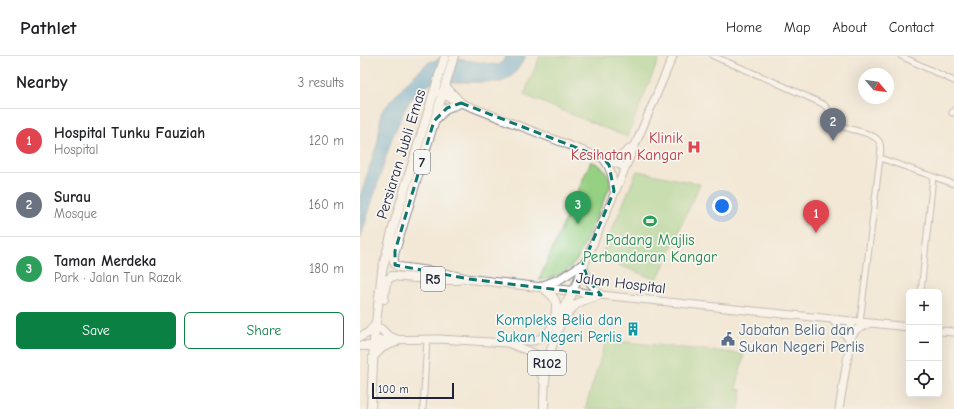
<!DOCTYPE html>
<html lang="en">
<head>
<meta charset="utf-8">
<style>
  body { margin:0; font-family:"Comic Neue",sans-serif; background:#f2f2f2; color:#202124 }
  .controls { position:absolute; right:12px; bottom:12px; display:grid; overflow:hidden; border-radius:6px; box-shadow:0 4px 16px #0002 }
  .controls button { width:36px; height:36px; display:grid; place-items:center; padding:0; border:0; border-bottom:1px solid #e0e0e0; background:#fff; color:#202124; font:20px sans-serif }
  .compass { position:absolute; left:498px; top:12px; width:36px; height:36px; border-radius:50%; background:#fff; box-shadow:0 4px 16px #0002; rotate:119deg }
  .scale { position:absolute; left:12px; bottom:10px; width:82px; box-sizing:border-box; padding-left:4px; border:2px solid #22223b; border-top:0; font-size:11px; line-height:14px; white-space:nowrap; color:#22223b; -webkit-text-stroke:3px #f6f6f2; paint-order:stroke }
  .you { position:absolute; left:362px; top:150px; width:14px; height:14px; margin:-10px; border:3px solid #fff; border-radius:50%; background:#1a73e8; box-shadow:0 0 0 6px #1a73e833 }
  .badge { display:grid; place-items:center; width:26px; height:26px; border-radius:50%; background:#0b8043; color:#fff; font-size:13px; font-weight:700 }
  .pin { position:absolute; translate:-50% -33px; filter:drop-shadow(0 1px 2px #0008) }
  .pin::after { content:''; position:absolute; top:21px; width:14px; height:12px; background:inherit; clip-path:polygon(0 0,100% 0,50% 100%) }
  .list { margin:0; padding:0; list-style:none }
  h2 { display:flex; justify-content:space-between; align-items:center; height:52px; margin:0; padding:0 16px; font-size:17px }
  h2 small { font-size:13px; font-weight:400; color:#757577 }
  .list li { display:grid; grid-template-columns:26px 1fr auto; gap:12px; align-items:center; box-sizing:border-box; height:64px; padding:0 16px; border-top:1px solid #e0e0e0 }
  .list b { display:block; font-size:15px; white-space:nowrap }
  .list p { margin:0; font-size:13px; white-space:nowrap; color:#757577 }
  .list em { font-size:13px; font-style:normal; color:#757577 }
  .actions { display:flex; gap:8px; padding:12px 16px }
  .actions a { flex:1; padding:9px 0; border:1px solid #0b8043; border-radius:6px; text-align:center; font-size:14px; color:#0b8043 }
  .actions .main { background:#0b8043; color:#fff }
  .icon { flex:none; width:22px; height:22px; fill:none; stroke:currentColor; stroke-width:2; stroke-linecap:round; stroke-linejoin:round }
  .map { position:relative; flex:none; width:594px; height:353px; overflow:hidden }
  header { display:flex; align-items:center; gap:24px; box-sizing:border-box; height:56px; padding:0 20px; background:#fff; border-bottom:1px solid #e0e0e0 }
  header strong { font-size:19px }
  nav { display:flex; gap:22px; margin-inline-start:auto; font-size:14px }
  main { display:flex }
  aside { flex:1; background:#fff }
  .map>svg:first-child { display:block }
  .green { fill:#96d083; stroke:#5c795f }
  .water { fill:#54a2cd; stroke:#3b6284 }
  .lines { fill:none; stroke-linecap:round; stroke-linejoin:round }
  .street-casing { stroke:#8a8588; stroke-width:7 }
  .secondary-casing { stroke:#8a8588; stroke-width:9 }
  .primary-casing { stroke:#8a8588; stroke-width:10 }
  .street { stroke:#fff; stroke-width:5 }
  .secondary { stroke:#fff; stroke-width:7 }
  .primary { stroke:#fff; stroke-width:8 }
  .marked { fill:none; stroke:#0f766e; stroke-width:3; stroke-dasharray:8 5; stroke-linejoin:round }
  .labels { text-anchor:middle; stroke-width:3.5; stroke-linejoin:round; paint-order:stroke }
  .shield { fill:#f6f6f2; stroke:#626272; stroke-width:1 }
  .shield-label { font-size:14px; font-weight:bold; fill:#22223b }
  .health-label { font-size:15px; fill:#be3a42; stroke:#f6f6f2; text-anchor:end }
  .street-label { font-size:15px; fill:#22223b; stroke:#f6f6f2 }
  .leisure-label { font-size:15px; fill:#27864d; stroke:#f6f6f2 }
  .culture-label { font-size:15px; fill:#0d838f; stroke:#f6f6f2; text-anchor:end }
  .service-label { font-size:15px; fill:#4e5e75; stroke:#f6f6f2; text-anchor:start }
</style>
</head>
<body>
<header>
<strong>Pathlet</strong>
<nav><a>Home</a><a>Map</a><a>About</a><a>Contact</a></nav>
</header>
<main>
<aside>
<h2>Nearby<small>3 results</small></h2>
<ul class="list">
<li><span class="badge" style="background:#e0444e">1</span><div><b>Hospital Tunku Fauziah</b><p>Hospital</p></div><em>120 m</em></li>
<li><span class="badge" style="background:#6b7280">2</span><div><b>Surau</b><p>Mosque</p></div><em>160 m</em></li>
<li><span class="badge" style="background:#2e9e5b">3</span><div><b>Taman Merdeka</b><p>Park · Jalan Tun Razak</p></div><em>180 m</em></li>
</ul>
<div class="actions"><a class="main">Save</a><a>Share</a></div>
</aside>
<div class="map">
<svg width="594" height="353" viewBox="0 0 594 353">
  <rect width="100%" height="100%" fill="#f6f6f2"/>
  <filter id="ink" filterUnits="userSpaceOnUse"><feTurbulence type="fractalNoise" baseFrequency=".025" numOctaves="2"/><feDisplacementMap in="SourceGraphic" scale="8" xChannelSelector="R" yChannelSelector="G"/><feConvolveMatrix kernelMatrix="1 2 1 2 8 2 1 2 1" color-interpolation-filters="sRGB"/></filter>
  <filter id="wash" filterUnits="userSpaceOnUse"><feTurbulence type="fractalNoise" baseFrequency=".012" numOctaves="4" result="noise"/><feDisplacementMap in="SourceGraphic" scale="16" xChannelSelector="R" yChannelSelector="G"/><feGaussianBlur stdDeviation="0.9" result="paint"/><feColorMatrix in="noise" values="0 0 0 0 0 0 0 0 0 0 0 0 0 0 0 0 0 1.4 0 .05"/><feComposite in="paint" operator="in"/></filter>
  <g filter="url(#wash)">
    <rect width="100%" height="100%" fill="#f3e8d5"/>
    <!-- green -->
    <path class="green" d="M 180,0 L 300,0 L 267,81 L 164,39 Z
      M 231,105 C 242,110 252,117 250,131 L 217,204 C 208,217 194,222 179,224 Z
      M 277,115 L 340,128 L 297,224 L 240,202 Z
      M 246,284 L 384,298 L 376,333 L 382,334 L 379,353 L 225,353 Z"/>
    <!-- water -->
    <path class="water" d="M 146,0 L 166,0 C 159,11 154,22 141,26 L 74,26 L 65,31 L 50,44 L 45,53 L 32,82 L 0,184 L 0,141 L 18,85 L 21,57 L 23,54 L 48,25 L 69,6 L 84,2 L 106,4 L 138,9 L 141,8 Z"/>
  </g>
  <g filter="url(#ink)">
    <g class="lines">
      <!-- street casing -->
      <g class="street-casing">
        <path id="street" d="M 353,0 L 417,27 L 463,48 C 471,54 472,63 479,69 C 489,74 511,76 518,84 C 522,88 521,96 520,102 L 500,266
          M 541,0 L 594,25
          M 592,57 L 594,54
          M 520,102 L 594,128
          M 561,236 L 573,121
          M 63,353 L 67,283"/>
      </g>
      <!-- secondary casing -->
      <g class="secondary-casing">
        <path id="secondary" d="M 77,36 L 101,47 L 265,111
          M 243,102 C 251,112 253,122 254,135
          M 245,102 L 261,100 L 273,90
          M 223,208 L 230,227 L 241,239
          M 213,235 L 241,239 L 549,271
          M 472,263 L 489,283
          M 579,275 L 594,276
          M 490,282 L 497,273 L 508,268
          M 20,284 L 79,283 L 147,287 L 152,285 L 174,285 L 181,282 L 188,276 L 213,235 L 313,0
          M 147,287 L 174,297 L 178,301 L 183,325
          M 479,353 L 488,299 L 491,265"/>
      </g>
      <!-- primary casing -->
      <g class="primary-casing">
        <path id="primary" d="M 94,0 L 35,195 C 33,201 32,208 39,211 L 83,217 L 109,223 L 213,235 C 205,257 192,284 188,306 C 184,321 184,337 184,353
          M 75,64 L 87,52 L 101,47 L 85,30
          M 182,230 L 200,223 L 223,208
          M 182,231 C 198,243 198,246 194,266
          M 24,243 C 25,234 24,225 32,220 L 80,224 L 98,224
          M 207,258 C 217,245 225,243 241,239
          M 21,273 L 28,280 L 38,284
          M 0,281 L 8,277 L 16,268
          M 0,290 L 14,290 L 18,288
          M 13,301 L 23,291 L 36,286 L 38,284
          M 11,353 L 14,284 L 22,215 L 33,172 L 85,0"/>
      </g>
      <!-- street -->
      <use href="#street" class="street"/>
      <!-- secondary -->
      <use href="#secondary" class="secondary"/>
      <!-- primary -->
      <use href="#primary" class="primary"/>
    </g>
  </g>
  <!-- marked area -->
  <path d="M0 0H594V353H0ZM 101,47 L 243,102 L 249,109 L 254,135 L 223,208 L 228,224 L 241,239 L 109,223 L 35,209 L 35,195 L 74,65 L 87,52 Z" fill="#f3e8d5" fill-opacity=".55" fill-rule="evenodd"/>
  <path class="marked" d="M 101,47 L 243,102 L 249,109 L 254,135 L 223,208 L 228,224 L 241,239 L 109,223 L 35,209 L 35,195 L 74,65 L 87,52 Z"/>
  <!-- icons -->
  <defs>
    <g id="hospital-bare" transform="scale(1.08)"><path d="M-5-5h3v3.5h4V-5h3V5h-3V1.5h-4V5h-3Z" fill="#e0444e" stroke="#f6f6f2" stroke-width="2.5" paint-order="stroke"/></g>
    <g id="stadium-bare" transform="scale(1.08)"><path d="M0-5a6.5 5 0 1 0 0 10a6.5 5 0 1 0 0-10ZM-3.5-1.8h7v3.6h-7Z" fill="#2e9e5b" stroke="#f6f6f2" stroke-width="2.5" paint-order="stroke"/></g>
    <g id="building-bare" transform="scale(1.08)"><path d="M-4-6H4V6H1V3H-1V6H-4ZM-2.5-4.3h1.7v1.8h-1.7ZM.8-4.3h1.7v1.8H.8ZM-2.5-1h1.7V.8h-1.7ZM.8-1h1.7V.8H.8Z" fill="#0f9aa8" stroke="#f6f6f2" stroke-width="2.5" paint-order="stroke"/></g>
    <g id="civic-bare" transform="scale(1.08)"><path d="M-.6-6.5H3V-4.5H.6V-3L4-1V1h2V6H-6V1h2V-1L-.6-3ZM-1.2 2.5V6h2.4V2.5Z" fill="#5c6f8a" stroke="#f6f6f2" stroke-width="2.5" paint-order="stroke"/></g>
  </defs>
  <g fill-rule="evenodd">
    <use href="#hospital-bare" x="334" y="91"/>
    <use href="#stadium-bare" x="290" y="165"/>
    <use href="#building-bare" x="273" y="273"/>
    <use href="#civic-bare" x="368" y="283"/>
  </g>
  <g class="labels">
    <!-- shield labels -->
    <g class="shield">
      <rect x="54" y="94" width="16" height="24" rx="3"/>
      <rect x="61" y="211" width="24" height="24" rx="3"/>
      <rect x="168" y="295" width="38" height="24" rx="3"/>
    </g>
    <g class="shield-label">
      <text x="62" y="111">7</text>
      <text x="73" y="228">R5</text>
      <text x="187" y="312">R102</text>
    </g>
    <!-- health labels -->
    <g class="health-label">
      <text x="323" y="87">Klinik<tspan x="323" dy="17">Kesihatan Kangar</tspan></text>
    </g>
    <!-- street labels -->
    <g class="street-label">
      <text transform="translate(41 98) rotate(-73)" y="5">Persiaran Jubli Emas</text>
      <text transform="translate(261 227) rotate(7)" y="5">Jalan Hospital</text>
    </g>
    <!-- leisure labels -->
    <g class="leisure-label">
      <text x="290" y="189">Padang Majlis<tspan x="290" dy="17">Perbandaran Kangar</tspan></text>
    </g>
    <!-- culture labels -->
    <g class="culture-label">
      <text x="262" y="269">Kompleks Belia dan<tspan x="262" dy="17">Sukan Negeri Perlis</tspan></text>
    </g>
    <!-- service labels -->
    <g class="service-label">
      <text x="379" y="279">Jabatan Belia dan<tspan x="379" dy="17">Sukan Negeri Perlis</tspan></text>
    </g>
  </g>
</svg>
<div class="controls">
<button>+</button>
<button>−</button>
<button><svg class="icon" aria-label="locate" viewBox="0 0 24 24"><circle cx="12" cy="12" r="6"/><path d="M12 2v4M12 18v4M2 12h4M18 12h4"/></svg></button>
</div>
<svg class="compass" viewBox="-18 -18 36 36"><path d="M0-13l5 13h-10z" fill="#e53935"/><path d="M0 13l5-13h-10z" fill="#757577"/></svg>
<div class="scale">100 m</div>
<div class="you"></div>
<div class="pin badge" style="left:456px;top:177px;background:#e0444e">1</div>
<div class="pin badge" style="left:473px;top:85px;background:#6b7280">2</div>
<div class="pin badge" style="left:218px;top:168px;background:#2e9e5b">3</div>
</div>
</main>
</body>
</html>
